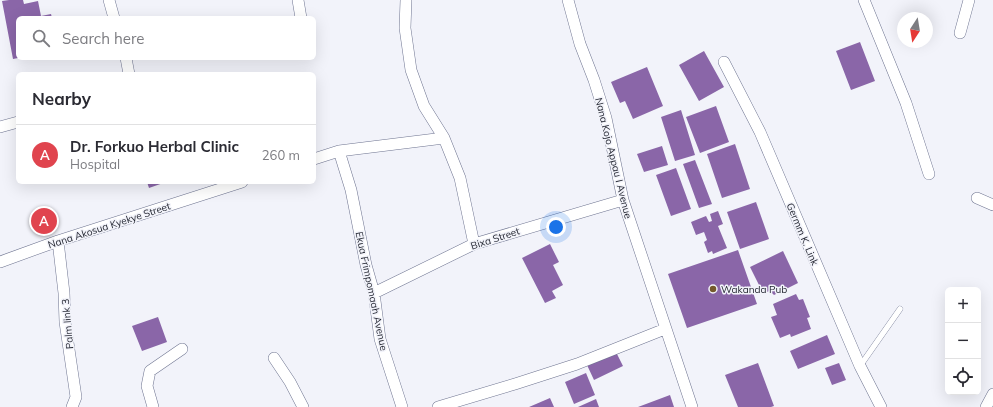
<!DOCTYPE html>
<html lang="en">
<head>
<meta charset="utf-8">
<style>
  body { margin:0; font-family:Mulish,sans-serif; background:#f2f2f3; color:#2b2b33 }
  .controls { position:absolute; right:12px; bottom:12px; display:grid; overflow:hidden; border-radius:6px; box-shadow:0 4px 16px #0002 }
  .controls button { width:36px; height:36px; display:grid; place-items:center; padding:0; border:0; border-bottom:1px solid #e1e1e2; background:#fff; color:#2b2b33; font:20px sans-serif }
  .compass { position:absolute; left:897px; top:12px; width:36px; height:36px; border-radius:50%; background:#fff; box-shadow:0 4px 16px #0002; rotate:192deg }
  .you { position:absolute; left:556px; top:227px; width:14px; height:14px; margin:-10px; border:3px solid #fff; border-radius:50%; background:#1a73e8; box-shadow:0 0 0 6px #1a73e833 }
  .badge { display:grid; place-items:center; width:26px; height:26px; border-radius:50%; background:#1a73e8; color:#fff; font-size:13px; font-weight:700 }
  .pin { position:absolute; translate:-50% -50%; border:2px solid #fff; box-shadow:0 1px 4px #0006 }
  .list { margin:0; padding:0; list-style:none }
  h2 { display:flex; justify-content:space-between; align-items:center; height:52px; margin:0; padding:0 16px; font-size:17px }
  h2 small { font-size:13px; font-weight:400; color:#7c7c81 }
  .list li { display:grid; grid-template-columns:26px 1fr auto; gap:12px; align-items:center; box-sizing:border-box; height:60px; padding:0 16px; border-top:1px solid #e1e1e2 }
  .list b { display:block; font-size:15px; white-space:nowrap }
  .list p { margin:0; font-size:13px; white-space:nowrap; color:#7c7c81 }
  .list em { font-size:13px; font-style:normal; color:#7c7c81 }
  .icon { flex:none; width:22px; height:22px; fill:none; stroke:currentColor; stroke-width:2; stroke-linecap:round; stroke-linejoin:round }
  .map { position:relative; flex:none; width:993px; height:407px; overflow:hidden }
  .search { position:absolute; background:#fff; box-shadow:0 4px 16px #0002; left:16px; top:16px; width:300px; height:44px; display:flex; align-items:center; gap:10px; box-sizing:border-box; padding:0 14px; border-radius:6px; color:#7c7c81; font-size:15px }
  .panel { position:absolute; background:#fff; box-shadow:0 4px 16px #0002; left:16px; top:72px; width:300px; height:112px; border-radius:6px }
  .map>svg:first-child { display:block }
  .building { fill:#8a66a8 }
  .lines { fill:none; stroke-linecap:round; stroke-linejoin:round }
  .service-casing { stroke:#6e7490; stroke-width:6 }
  .minor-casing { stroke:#6e7490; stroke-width:12 }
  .service { stroke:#fff; stroke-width:5.5 }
  .minor { stroke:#fff; stroke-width:11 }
  .poi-dot { fill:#75592c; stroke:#f2f3fa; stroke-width:1.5 }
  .labels { text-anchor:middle; stroke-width:3; stroke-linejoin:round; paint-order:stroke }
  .street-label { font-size:10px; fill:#1e212c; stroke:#f2f3fa }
  .poi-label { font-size:10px; fill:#1e212c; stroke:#f2f3fa; text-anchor:start }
</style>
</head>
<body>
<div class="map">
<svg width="993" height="407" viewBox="0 0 993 407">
  <rect width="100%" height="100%" fill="#f2f3fa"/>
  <!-- building -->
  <path class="building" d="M 9,0 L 23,0 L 24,4 L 38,1 L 41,16 L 51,14 L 52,18 L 18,18 L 18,58 L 13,59 L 2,1 Z
    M 860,42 L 875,81 L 851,90 L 836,51 Z
    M 704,51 L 724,87 L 699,101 L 679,65 Z
    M 647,67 L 663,106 L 633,119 L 625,101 L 620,103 L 611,82 Z
    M 716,106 L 729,142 L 700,153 L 686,117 Z
    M 681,110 L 695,155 L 675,161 L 661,117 Z
    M 735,144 L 750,189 L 722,198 L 707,154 Z
    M 662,146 L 668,165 L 644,172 L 637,154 Z
    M 695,160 L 712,204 L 699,208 L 683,164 Z
    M 676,168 L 691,209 L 671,216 L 656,175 Z
    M 147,182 L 166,182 L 149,188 Z
    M 756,202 L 769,239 L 740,249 L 727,212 Z
    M 718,211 L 723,224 L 718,226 L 727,248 L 713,254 L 712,251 L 708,253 L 704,242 L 707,240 L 704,232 L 696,235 L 691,222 L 706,216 L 709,222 L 712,221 L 710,214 Z
    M 550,244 L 559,262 L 553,265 L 563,285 L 552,291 L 556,298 L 545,303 L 522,258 Z
    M 738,250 L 757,304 L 687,328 L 668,274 Z
    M 783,251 L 798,283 L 774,295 L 770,291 L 763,293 L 750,267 Z
    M 796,294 L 799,300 L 803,299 L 810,317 L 807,318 L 811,329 L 791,337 L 790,334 L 780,338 L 771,317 L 777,315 L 773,304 Z
    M 158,317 L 167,342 L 142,351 L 132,326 Z
    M 827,335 L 835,354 L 798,369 L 790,351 Z
    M 616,352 L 623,366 L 594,380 L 587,365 Z
    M 758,363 L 774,406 L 771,407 L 738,407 L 725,375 Z
    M 839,363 L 846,380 L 832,385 L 825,368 Z
    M 586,373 L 595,395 L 574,404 L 565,382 Z
    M 670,395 L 674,407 L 638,407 Z
    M 550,398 L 554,407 L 529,407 Z
    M 596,399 L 599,407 L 578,407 Z"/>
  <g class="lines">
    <!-- service casing -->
    <g class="service-casing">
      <path id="service" d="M 860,366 L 900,309"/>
    </g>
    <!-- minor casing -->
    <g class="minor-casing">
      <path id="minor" d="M 109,0 L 114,18
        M 298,0 L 301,18
        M 406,0 L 405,28 L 411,70 L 424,106 L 444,138 L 460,178 L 474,244
        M 568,0 L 580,44 L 594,80 L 606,118 L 623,200 L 692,407
        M 864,0 L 906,103 L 929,174
        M 960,33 L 969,0
        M 126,58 L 129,74
        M 724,62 L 760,132 L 860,366 L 881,407
        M 0,127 L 18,122
        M 339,151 L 351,190 L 366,265 L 374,293 L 380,339 L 402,407
        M 314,159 L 339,151 L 444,138
        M 977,198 L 993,205
        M 58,241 L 64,293 L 65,322 L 76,397 L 72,407
        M 0,262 L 58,241 L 242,182
        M 374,293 L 474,244 L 623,200
        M 274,358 L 290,382 L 303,407
        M 153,407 L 147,386 L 150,371 L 182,349
        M 438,407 L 515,384 L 577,364 L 665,329
        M 986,407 L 993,394"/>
    </g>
    <!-- service -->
    <use href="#service" class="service"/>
    <!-- minor -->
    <use href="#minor" class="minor"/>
  </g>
  <!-- markers -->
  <circle class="poi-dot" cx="713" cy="289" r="4"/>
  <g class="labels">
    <!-- street labels -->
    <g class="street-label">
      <text transform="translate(614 158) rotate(76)" y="4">Nana Kojo Appau I Avenue</text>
      <text transform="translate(109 225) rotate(-18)" y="4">Nana Akosua Kyekye Street</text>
      <text transform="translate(803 234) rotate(67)" y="4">Germm K. Link</text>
      <text transform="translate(495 238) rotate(-18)" y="4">Bixa Street</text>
      <text transform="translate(372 291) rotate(78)" y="4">Ekua Frimpomaah Avenue</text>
      <text transform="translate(67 324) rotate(-95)" y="4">Palm link 3</text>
    </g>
    <!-- poi labels -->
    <g class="poi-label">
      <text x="721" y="293">Wakanda Pub</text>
    </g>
  </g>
</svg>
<div class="controls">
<button>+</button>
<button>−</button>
<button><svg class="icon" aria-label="locate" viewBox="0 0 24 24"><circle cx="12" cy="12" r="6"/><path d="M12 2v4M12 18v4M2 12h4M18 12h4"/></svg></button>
</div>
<svg class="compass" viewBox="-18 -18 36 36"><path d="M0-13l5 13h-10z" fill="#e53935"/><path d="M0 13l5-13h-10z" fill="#7c7c81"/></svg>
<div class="you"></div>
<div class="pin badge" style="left:44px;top:221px;background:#e0444e">A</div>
<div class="search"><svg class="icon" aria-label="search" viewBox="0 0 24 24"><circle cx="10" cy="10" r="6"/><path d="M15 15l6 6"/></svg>Search here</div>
<section class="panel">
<h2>Nearby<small></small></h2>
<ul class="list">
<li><span class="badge" style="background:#e0444e">A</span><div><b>Dr. Forkuo Herbal Clinic</b><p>Hospital</p></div><em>260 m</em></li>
</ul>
</section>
</div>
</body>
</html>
